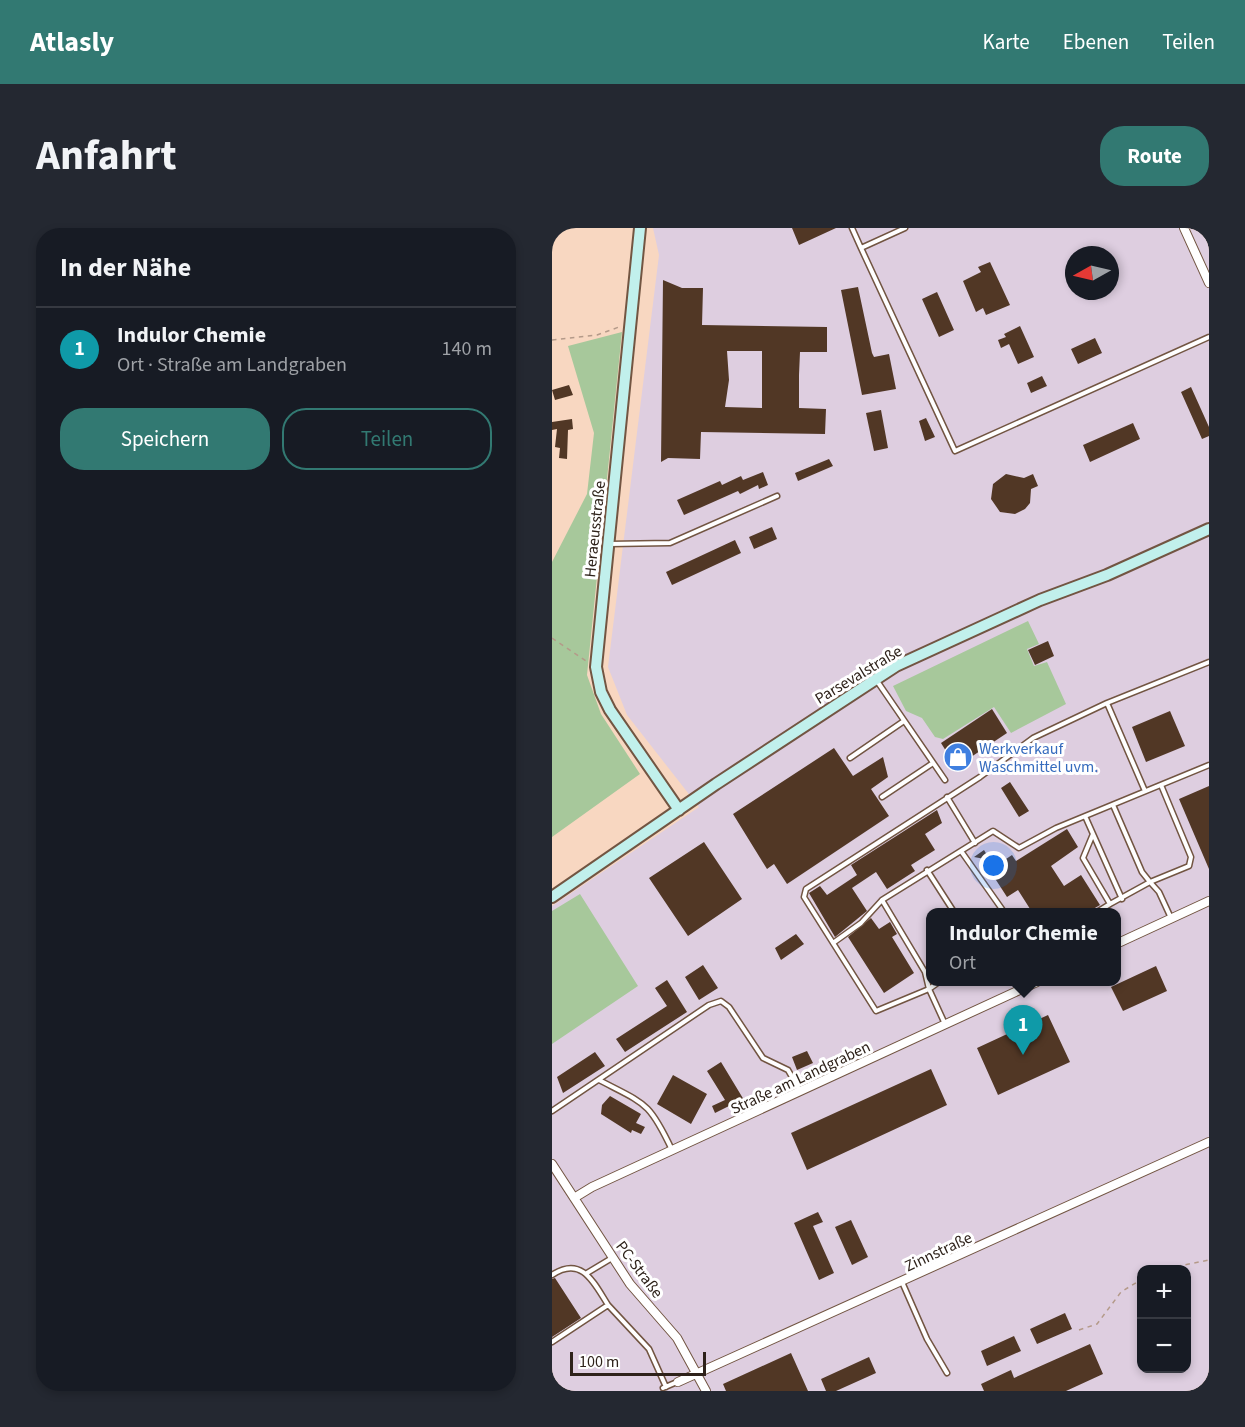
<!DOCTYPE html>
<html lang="de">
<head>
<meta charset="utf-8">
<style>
  body { margin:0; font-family:"Source Sans 3",sans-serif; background:#242831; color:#f1f3f6 }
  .controls { position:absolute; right:18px; bottom:18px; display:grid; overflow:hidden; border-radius:12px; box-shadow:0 3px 9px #0003 }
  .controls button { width:54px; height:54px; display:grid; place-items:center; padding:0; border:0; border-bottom:2px solid #363941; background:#171b24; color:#f1f3f6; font:30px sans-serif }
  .compass { position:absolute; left:513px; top:18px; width:54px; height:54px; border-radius:50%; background:#171b24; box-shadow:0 3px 9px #0003; rotate:262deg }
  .scale { position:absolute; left:18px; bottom:15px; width:136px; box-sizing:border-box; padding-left:6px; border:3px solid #2e221a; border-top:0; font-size:16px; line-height:21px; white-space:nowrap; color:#2e221a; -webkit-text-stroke:4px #fff; paint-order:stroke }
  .you { position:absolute; left:442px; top:638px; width:21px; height:21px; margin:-15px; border:4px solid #fff; border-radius:50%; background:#1a73e8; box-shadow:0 0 0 9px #1a73e833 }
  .badge { display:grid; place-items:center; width:39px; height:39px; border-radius:50%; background:#327972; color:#fff; font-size:20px; font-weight:700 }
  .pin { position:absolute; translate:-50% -50px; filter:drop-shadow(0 2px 3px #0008) }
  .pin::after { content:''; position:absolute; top:32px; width:21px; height:18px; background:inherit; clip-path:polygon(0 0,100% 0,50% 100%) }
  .popup { position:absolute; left:374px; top:680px; width:195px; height:78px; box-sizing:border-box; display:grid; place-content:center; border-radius:12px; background:#171b24; filter:drop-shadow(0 2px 4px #0005); font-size:20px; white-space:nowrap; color:#9ea1a6 }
  .popup b { font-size:22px; color:#f1f3f6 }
  .popup::after { content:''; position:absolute; left:50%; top:100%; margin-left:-12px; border:12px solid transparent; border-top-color:#171b24 }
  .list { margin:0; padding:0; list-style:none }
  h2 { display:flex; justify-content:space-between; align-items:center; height:78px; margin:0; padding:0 24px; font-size:26px }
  h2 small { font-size:20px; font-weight:400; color:#9ea1a6 }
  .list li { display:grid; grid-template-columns:39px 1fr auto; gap:18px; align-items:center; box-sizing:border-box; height:84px; padding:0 24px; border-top:2px solid #363941 }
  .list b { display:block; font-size:22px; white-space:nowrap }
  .list p { margin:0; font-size:20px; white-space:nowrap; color:#9ea1a6 }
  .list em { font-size:20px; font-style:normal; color:#9ea1a6 }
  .actions { display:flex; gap:12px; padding:18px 24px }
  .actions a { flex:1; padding:14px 0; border:2px solid #327972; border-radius:24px; text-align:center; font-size:21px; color:#327972 }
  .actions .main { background:#327972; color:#fff }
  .map { position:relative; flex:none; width:657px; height:1163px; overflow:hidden; border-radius:24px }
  header { display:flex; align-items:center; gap:36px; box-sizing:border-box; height:84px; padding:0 30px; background:#327972; color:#fff }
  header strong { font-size:28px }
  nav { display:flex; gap:33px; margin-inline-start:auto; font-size:21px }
  .intro { display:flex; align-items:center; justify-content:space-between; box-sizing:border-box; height:144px; padding:0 36px }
  h1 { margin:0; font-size:42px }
  .button { padding:15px 27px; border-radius:24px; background:#327972; color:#fff; font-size:21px; font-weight:700 }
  main { display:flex; gap:36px; padding:0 36px }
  aside { flex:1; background:#171b24; border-radius:24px; box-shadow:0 3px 9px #0003 }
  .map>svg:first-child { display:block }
  .industrial { fill:#decee0; fill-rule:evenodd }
  .green { fill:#a7c89b }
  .building { fill:#513725; fill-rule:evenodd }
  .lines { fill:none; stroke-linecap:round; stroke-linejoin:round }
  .lane-casing { stroke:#725542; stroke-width:7 }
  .street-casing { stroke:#725542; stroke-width:10 }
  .secondary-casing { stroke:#725542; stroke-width:14 }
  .path { stroke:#b49a89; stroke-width:1.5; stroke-dasharray:4.5 4.5; stroke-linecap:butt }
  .lane { stroke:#fff; stroke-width:4 }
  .street { stroke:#fff; stroke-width:8 }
  .secondary { stroke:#c1f0ec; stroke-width:10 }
  .labels { text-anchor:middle; stroke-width:6; stroke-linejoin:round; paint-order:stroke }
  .street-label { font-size:16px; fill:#2e221a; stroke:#fff }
  .shop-label { font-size:16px; fill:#366cbe; stroke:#fff; text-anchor:start }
</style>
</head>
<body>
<header>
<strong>Atlasly</strong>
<nav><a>Karte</a><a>Ebenen</a><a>Teilen</a></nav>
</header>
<div class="intro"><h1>Anfahrt</h1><a class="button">Route</a></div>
<main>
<aside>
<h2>In der Nähe<small></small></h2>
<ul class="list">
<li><span class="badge" style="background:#0f9aa8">1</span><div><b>Indulor Chemie</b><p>Ort · Straße am Landgraben</p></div><em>140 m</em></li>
</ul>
<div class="actions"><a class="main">Speichern</a><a>Teilen</a></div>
</aside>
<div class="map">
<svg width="657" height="1163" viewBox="0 0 657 1163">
  <rect width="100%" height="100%" fill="#f8d7c1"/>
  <!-- industrial -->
  <path class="industrial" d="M 101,0 L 657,0 L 657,1163 L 0,1163 L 0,678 L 147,579 L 75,487 L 56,439 L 107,27 ZM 522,27 L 558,27 L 558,63 L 522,63 ZM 378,684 L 564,684 L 564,754 L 378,754 ZM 590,1042 L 634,1042 L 634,1140 L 590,1140 Z"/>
  <!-- green -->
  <path class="green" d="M 70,104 L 35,447 L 49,486 L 88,546 L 0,609 L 0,334 L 35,266 L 42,205 L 16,118 Z
    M 476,393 L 487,416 L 475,421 L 482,438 L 495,434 L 514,476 L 459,505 L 442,479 L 391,511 L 383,509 L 370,490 L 354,483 L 341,458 Z
    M 28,666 L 86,758 L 0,816 L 0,683 Z"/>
  <!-- building -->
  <path class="building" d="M 240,0 L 284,0 L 247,17 Z
    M 438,34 L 458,77 L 434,87 L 431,80 L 424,84 L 411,53 L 429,44 L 426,39 Z
    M 111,52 L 130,60 L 151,60 L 150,97 L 275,99 L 275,124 L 248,124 L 247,147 L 247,180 L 274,181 L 273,206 L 149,204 L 148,231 L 116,230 L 109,234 ZM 175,123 L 210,123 L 210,180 L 173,179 L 177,152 Z
    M 306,59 L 320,125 L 322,129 L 337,126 L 344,161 L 310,167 L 289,62 Z
    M 385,64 L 402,102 L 387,109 L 370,71 Z
    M 468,98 L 482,129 L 466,136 L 457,116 L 449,120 L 446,112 L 454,109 L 452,106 Z
    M 543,110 L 550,125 L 526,136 L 519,121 Z
    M 490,148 L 495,158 L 479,165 L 475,155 Z
    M 17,157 L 21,167 L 3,172 L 0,162 Z
    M 639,159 L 657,199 L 657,208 L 650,211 L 629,164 Z
    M 329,182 L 336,220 L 322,223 L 314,185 Z
    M 374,190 L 383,209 L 373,213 L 367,193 Z
    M 20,191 L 21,201 L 16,202 L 15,231 L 7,230 L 8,220 L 3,219 L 5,201 L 0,202 L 0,194 Z
    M 581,195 L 588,211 L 538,234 L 531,217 Z
    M 277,231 L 281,238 L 246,253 L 243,245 Z
    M 211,244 L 216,257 L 207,261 L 206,257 L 188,266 L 186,263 L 132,287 L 125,272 L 168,253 L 170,257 L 189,248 L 191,252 Z
    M 454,246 L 472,250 L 481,246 L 486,258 L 479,261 L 478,275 L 473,281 L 463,286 L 448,284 L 439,271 L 441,256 Z
    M 220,299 L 225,311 L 202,321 L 197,309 Z
    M 183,312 L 189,325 L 120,357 L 114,344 Z
    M 496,413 L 502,428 L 483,437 L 476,422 Z
    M 440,481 L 455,505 L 404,539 L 389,515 Z
    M 618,483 L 633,518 L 594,534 L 580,499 Z
    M 282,520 L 301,548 L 331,529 L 336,549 L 319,561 L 337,588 L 235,656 L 222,636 L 215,641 L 181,586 Z
    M 458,554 L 477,583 L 467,589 L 449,560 Z
    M 657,558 L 657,641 L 627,571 Z
    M 385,582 L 390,595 L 373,606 L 383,622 L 359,637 L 363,643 L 335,661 L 324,644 L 300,660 L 315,683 L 283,709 L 257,665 L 268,658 L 275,667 L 305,647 L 299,637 Z
    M 515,601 L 526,619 L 499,638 L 512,658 L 529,647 L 548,677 L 536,684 L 480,684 L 466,662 L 455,669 L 433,635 L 438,632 L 422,629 L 432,622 L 438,632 L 444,628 L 448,635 L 460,627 L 464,633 Z
    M 152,614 L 190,671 L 136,708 L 97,650 Z
    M 319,690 L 327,701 L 338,694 L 345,706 L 340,709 L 362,745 L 332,765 L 296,709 Z
    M 244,706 L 252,716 L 229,732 L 223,720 Z
    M 151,737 L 166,760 L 147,772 L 133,749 Z
    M 604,738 L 615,763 L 571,783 L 559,759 Z
    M 115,752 L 135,784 L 73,824 L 64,811 L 115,778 L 103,760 Z
    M 496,787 L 518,834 L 446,867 L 425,820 Z
    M 255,823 L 261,835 L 245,842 L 240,829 Z
    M 43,824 L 53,838 L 11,865 L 5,849 Z
    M 169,834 L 192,872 L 179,880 L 177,878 L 163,885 L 160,878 L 173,872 L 155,843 Z
    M 379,841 L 395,877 L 255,942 L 239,905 Z
    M 121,847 L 155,866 L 139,896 L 105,876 Z
    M 58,868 L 89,886 L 84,895 L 93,899 L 89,906 L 80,902 L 79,905 L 49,886 L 50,877 Z
    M 266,984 L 271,994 L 261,998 L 282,1045 L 267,1052 L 242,995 Z
    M 299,992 L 316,1029 L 300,1037 L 283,999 Z
    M 3,1050 L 29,1090 L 0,1109 L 0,1051 Z
    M 513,1085 L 520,1101 L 485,1116 L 478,1101 Z
    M 462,1108 L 469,1123 L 435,1138 L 429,1123 Z
    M 538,1116 L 551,1146 L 514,1163 L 432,1163 L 429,1156 L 459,1142 L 462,1150 Z
    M 239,1125 L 256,1163 L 174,1163 L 171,1156 Z
    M 317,1129 L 324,1145 L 284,1163 L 274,1163 L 269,1151 Z"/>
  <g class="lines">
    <!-- lane casing -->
    <g class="lane-casing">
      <path id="lane" d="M 300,0 L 309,20 L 353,0
        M 309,20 L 403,223 L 657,109
        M 57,316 L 118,315 L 225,268
        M 325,453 L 393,552
        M 298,530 L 352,493
        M 593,563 L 555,475 L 657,434
        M 330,569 L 381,535
        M 395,569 L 423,615
        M 561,577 L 590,644 L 598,654 L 637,638 L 639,629 L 609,557
        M 533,588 L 570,671
        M 541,606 L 531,630 L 558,676 L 545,684
        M 409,623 L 452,684
        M 375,642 L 402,684
        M 330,672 L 373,744 L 377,761 L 393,796
        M 558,676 L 598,654 L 607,664 L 619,690
        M 281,715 L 309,695 L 330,672 L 441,603 L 467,620 L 504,600 L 657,537
        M 387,754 L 377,761 L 324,783 L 252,669 L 254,661 L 428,549 L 481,510 L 555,475
        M 47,852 C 93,876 97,873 120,922
        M 0,883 L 157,777 L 169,773 L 177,779 L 211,830 L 236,842 L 248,863
        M 35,1045 L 60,1030
        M 0,1047 C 30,1027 42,1055 56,1077 L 0,1114
        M 350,1054 L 375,1111 L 395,1145
        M 56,1077 L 97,1121 L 114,1159
        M 111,1160 L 125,1154"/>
    </g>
    <!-- street casing -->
    <g class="street-casing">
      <path id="street" d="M 632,0 L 657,55
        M 564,716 L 657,673
        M 0,936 L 78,1056 L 125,1110 L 154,1163
        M 22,970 L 40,959 L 485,754
        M 126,1154 L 657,914"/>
    </g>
    <!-- secondary casing -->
    <g class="secondary-casing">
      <path id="secondary" d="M 88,0 L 44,439 L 49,464 L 58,482 L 127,582
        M 0,669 L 164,556 L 344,438 L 488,372 L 555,347 L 657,301"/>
    </g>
    <!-- path -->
    <path class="path" d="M 0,112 L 45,107 L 67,99
      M 0,410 L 34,433
      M 607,1042 L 657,1032
      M 527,1102 L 545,1096 L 569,1064 L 590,1051"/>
    <!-- lane -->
    <use href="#lane" class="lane"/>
    <!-- street -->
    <use href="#street" class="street"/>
    <!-- secondary -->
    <use href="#secondary" class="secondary"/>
  </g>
  <!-- icons -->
  <defs>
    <g id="shop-disc" transform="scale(1.5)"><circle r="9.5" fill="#3f7fe0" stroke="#fff"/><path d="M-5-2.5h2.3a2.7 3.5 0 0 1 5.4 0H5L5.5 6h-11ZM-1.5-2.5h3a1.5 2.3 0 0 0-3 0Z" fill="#fff"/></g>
  </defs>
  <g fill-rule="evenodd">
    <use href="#shop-disc" x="406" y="529"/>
  </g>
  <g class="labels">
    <!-- street labels -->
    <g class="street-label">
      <text transform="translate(42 301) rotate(-84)" y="6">Heraeusstraße</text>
      <text transform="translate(306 446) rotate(-31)" y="6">Parsevalstraße</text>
      <text transform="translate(248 849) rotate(-25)" y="6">Straße am Landgraben</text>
      <text transform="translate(386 1023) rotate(-25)" y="6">Zinnstraße</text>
      <text transform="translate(88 1041) rotate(53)" y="6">PC-Straße</text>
    </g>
    <!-- shop labels -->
    <g class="shop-label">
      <text x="427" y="526">Werkverkauf<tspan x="427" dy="18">Waschmittel uvm.</tspan></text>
    </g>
  </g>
</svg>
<div class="controls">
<button>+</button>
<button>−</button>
</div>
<svg class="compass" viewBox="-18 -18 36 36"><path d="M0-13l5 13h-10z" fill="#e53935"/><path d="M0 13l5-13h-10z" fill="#9ea1a6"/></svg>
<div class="scale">100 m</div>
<div class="you"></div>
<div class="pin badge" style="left:471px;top:827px;background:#0f9aa8">1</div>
<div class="popup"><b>Indulor Chemie</b>Ort</div>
</div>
</main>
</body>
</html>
